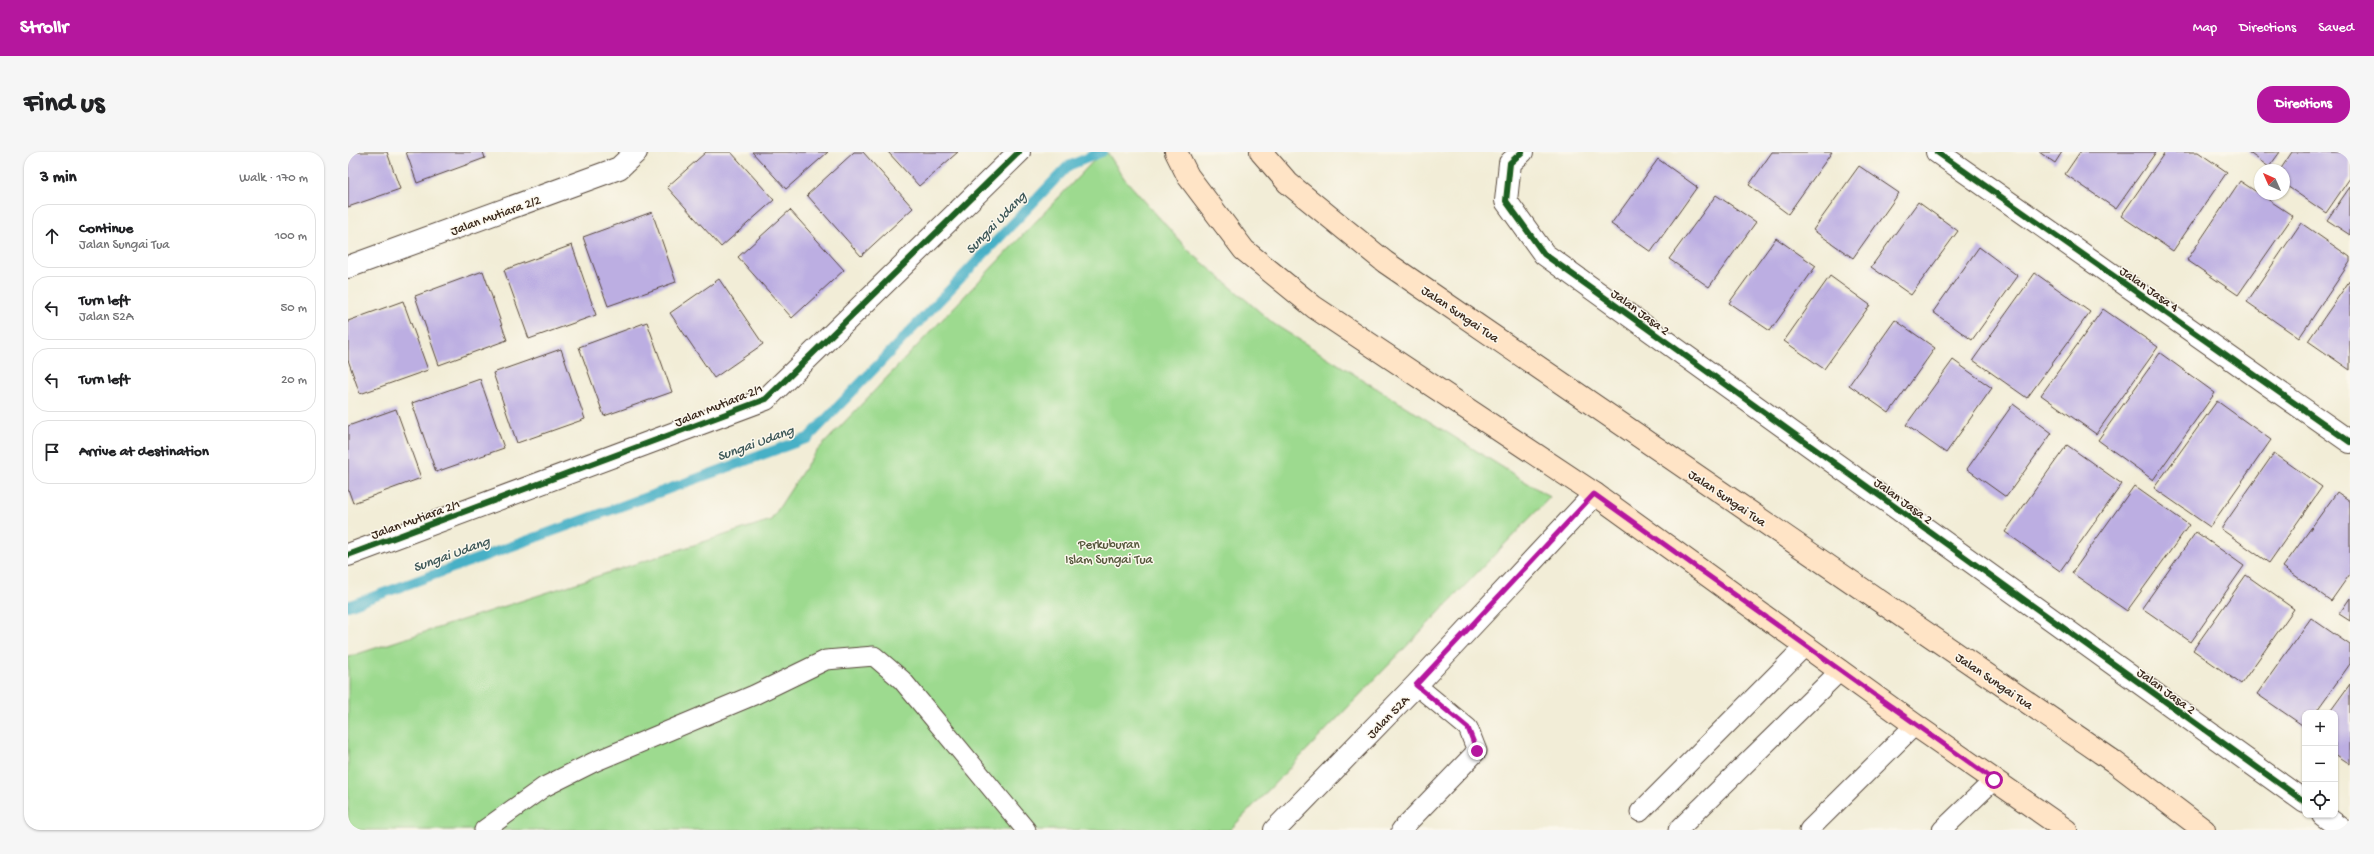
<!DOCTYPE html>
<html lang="en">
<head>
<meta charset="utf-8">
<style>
  body { margin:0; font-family:"Gochi Hand",sans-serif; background:#f6f6f6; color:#202124 }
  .controls { position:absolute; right:12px; bottom:12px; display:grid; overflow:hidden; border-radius:8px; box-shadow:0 1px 3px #0004 }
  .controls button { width:36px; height:36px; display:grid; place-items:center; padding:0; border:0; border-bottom:1px solid #e0e0e0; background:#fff; color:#202124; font:20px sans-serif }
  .compass { position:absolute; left:1906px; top:12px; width:36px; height:36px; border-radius:50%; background:#fff; box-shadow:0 1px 3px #0004; rotate:315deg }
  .stop { position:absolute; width:12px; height:12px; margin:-9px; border:3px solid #b5179e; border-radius:50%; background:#fff }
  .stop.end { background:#b5179e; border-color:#fff; box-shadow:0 1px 4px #0008 }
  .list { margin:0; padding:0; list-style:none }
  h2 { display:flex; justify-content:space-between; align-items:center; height:52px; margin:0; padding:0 16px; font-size:17px }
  h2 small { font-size:13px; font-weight:400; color:#757577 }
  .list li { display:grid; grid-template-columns:26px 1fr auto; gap:12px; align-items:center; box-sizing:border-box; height:64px; margin:0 8px 8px; padding:0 8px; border:1px solid #e0e0e0; border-radius:16px }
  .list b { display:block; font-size:15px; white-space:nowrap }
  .list p { margin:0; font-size:13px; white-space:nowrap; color:#757577 }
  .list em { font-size:13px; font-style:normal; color:#757577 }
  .icon { flex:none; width:22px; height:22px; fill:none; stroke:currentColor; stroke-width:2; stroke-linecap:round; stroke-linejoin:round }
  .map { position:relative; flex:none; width:2002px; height:678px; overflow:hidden; border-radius:16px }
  header { display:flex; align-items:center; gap:24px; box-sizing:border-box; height:56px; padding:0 20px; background:#b5179e; color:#fff }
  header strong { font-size:19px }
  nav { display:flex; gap:22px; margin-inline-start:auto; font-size:14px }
  .intro { display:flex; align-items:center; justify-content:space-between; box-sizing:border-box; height:96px; padding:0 24px }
  h1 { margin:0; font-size:28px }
  .button { padding:10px 18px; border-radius:16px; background:#b5179e; color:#fff; font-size:14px; font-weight:700 }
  main { display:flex; gap:24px; padding:0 24px }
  aside { flex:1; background:#fff; border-radius:16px; box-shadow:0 1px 3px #0004 }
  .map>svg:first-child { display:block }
  .green { fill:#9dda8f; stroke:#6c8256 }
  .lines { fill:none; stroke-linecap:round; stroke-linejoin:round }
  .stream { stroke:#47b0c6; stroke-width:10 }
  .building { fill:#bcaee2 }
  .service-casing { stroke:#56473a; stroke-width:21 }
  .minor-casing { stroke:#56473a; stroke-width:24 }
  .secondary-casing { stroke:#56473a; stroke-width:24 }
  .service { stroke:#fff; stroke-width:19 }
  .minor { stroke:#fff; stroke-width:22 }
  .secondary { stroke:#ffe4c6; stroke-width:22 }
  .cycleway-casing { stroke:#fbf7ec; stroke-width:8 }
  .cycleway { stroke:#1b5e20; stroke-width:6 }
  .route { stroke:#b5179e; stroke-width:5 }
  .labels { text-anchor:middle; stroke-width:3; stroke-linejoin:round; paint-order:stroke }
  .street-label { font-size:13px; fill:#3b2a1e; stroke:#fbf7ec }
  .park-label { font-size:13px; fill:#54563a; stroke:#fbf7ec }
  .water-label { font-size:14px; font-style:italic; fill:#3f5959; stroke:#fbf7ec }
</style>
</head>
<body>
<header>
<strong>Strollr</strong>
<nav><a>Map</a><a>Directions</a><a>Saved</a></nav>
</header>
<div class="intro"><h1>Find us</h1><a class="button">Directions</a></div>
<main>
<aside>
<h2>3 min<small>Walk · 170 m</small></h2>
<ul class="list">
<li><svg class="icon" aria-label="ahead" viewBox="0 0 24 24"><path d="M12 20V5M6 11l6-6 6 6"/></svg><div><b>Continue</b><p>Jalan Sungai Tua</p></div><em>100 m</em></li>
<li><svg class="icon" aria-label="left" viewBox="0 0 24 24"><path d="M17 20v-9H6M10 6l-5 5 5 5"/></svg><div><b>Turn left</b><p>Jalan 52A</p></div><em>50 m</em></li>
<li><svg class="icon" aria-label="left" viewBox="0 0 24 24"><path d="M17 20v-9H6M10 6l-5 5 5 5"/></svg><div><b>Turn left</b></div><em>20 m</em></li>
<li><svg class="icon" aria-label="arrive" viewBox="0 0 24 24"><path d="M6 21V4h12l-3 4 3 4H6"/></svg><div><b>Arrive at destination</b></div></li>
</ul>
</aside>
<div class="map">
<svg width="2002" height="678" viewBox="0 0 2002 678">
  <rect width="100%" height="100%" fill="#fbf7ec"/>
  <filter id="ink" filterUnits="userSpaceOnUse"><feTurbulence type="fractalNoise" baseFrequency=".025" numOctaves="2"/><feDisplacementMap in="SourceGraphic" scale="8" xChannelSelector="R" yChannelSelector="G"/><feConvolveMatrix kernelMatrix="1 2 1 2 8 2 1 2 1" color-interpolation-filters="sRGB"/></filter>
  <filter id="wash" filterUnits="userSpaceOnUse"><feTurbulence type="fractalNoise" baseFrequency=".012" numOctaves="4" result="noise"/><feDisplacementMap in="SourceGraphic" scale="16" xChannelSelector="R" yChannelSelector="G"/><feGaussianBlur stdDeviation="0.9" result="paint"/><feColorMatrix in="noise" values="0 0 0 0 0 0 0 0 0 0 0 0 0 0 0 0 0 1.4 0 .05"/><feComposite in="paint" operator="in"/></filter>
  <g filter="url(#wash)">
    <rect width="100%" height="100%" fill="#f2edd7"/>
    <!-- green -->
    <path class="green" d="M 754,0 L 759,0 L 776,26 L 840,98 L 926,172 L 1202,345 L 882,678 L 0,678 L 0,505 L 423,368 L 466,302 Z"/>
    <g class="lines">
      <!-- stream -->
      <path class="stream" d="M 0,454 L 460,286 L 720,14 L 754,0"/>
    </g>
    <g id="blocks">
      <!-- building -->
      <path class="building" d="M 0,0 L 39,0 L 52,37 L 0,55 Z
        M 58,0 L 135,0 L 137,6 L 69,31 Z
        M 358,0 L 383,0 L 426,48 L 373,95 L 319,35 Z
        M 404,0 L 480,0 L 438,37 Z
        M 506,0 L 515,0 L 565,56 L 513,104 L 459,43 Z
        M 540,0 L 610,0 L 571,34 Z
        M 1424,0 L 1484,0 L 1440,62 L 1401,33 Z
        M 1691,0 L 1714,0 L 1707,11 Z
        M 1732,0 L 1808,0 L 1768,57 L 1717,22 Z
        M 1817,0 L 1850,0 L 1879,20 L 1825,99 L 1773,64 Z
        M 1900,0 L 1932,0 L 1921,15 Z
        M 1944,0 L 2002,0 L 2002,26 L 1978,61 L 1936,32 L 1936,18 L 1932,18 Z
        M 1310,7 L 1349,35 L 1303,100 L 1263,72 Z
        M 1511,14 L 1551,41 L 1505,106 L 1465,78 Z
        M 1892,29 L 1945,64 L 1890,143 L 1839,108 Z
        M 2002,35 L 2002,83 L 1979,68 Z
        M 1368,43 L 1408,70 L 1361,135 L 1321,107 Z
        M 1570,50 L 1610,79 L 1563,143 L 1523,115 Z
        M 442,58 L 496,118 L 444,166 L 390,105 Z
        M 304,60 L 328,130 L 260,154 L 235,85 Z
        M 1953,71 L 2002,105 L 2002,110 L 1951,186 L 1899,150 Z
        M 1428,86 L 1468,114 L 1422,179 L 1381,151 Z
        M 224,93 L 248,163 L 181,187 L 156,118 Z
        M 1631,95 L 1670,124 L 1624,188 L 1585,160 Z
        M 135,119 L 159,188 L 91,213 L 67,144 Z
        M 1687,121 L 1742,160 L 1679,246 L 1625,208 Z
        M 1482,124 L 1522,153 L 1476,217 L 1436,189 Z
        M 371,127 L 415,192 L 366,226 L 322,161 Z
        M 2002,128 L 2002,218 L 1960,189 Z
        M 55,149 L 80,218 L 12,242 L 0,208 L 0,169 Z
        M 1755,157 L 1810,195 L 1748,282 L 1693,243 Z
        M 1547,168 L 1587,196 L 1541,261 L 1501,233 Z
        M 299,170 L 324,240 L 256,264 L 231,195 Z
        M 213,197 L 237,267 L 169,291 L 145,221 Z
        M 1812,201 L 1867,241 L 1805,328 L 1750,288 Z
        M 1605,208 L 1644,236 L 1598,301 L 1558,273 Z
        M 132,227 L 156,296 L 88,320 L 64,251 Z
        M 1869,249 L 1923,288 L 1862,375 L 1806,336 Z
        M 1665,252 L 1704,281 L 1658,345 L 1619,317 Z
        M 48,257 L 73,326 L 5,351 L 0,337 L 0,274 Z
        M 1719,293 L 1774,332 L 1712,419 L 1657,380 Z
        M 1926,301 L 1974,335 L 1921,411 L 1873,377 Z
        M 1786,334 L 1841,373 L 1779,459 L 1724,421 Z
        M 1989,340 L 2002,349 L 2002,422 L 1983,449 L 1935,415 Z
        M 1848,380 L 1896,414 L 1843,490 L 1794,456 Z
        M 1898,423 L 1946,457 L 1893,532 L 1845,498 Z
        M 2002,446 L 2002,469 L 1991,462 Z
        M 1963,466 L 2002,493 L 2002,512 L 1967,561 L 1957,561 L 1957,575 L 1909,542 Z
        M 2002,532 L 2002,612 L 1987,602 L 1987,561 L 1981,561 Z"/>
    </g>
  </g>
  <g filter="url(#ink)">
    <use href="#blocks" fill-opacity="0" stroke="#56473a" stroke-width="1"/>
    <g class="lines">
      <!-- service casing -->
      <g class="service-casing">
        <path id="service" d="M 1292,660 L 1458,493
          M 136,678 L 196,635 L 246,610 L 406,543 L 478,508 L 526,504 L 554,528 L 678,678
          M 1053,678 L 1129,599 L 1120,576 L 1068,533
          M 1330,678 L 1493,518
          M 1461,678 L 1567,573
          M 1594,678 L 1646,628"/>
      </g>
      <!-- minor casing -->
      <g class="minor-casing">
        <path id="minor" d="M 1174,0 L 1162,11 L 1158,49 L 1196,102 L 1957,650
          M 1589,0 L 2002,290
          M 0,115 L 271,16 L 288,0
          M 0,403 L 418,247 L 671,0
          M 1975,663 L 1995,678
          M 927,678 L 1068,533 L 1247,342"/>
      </g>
      <!-- secondary casing -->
      <g class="secondary-casing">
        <path id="secondary" d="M 828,0 L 840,24 L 896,98 L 966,155 L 1247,342 L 1567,573 L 1718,678
          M 913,0 L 940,31 L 1037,110 L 1765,609 L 1856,678"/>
      </g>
      <!-- service -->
      <use href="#service" class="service"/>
      <!-- minor -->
      <use href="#minor" class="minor"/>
      <!-- secondary -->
      <use href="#secondary" class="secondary"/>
      <!-- cycleway casing -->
      <g class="cycleway-casing">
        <path id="cycleway" d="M 1174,0 L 1162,11 L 1158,49 L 1196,102 L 1957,650
          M 1589,0 L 2002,290
          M 0,403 L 418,247 L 671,0"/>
      </g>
      <!-- cycleway -->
      <use href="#cycleway" class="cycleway"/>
    </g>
  </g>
  <g class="lines" filter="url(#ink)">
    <!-- route -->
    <path class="route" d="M 1129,599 L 1120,576 L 1068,533 L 1246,342 L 1646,628"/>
  </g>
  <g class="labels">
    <!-- street labels -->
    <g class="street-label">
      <text transform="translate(147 62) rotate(-20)" y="5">Jalan Mutiara 2/2</text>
      <text transform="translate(1802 136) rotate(35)" y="5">Jalan Jasa 4</text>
      <text transform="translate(1293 159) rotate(36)" y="5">Jalan Jasa 2</text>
      <text transform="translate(1113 161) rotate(34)" y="5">Jalan Sungai Tua</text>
      <text transform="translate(370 252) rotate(-22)" y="5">Jalan Mutiara 2/1</text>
      <text transform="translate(1380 345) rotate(34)" y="5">Jalan Sungai Tua</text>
      <text transform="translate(1556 348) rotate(36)" y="5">Jalan Jasa 2</text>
      <text transform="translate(67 366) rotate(-20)" y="5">Jalan Mutiara 2/1</text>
      <text transform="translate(1647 528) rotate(34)" y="5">Jalan Sungai Tua</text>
      <text transform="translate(1819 538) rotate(36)" y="5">Jalan Jasa 2</text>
      <text transform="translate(1039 564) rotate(-46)" y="5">Jalan 52A</text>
    </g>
    <!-- park labels -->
    <g class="park-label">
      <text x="761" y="396">Perkuburan<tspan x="761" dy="15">Islam Sungai Tua</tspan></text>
    </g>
    <!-- water labels -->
    <g class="water-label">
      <text transform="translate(647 70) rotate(-46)" y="5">Sungai Udang</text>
      <text transform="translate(407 290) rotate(-20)" y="5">Sungai Udang</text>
      <text transform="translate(103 401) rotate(-20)" y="5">Sungai Udang</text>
    </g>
  </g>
</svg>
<div class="controls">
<button>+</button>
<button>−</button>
<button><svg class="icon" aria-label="locate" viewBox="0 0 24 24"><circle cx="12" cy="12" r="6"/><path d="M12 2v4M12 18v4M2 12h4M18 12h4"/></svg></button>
</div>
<svg class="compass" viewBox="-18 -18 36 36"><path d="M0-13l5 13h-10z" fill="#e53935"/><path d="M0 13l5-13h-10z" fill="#757577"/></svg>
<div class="stop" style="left:1646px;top:628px"></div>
<div class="stop end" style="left:1129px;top:599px"></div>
</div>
</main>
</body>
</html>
